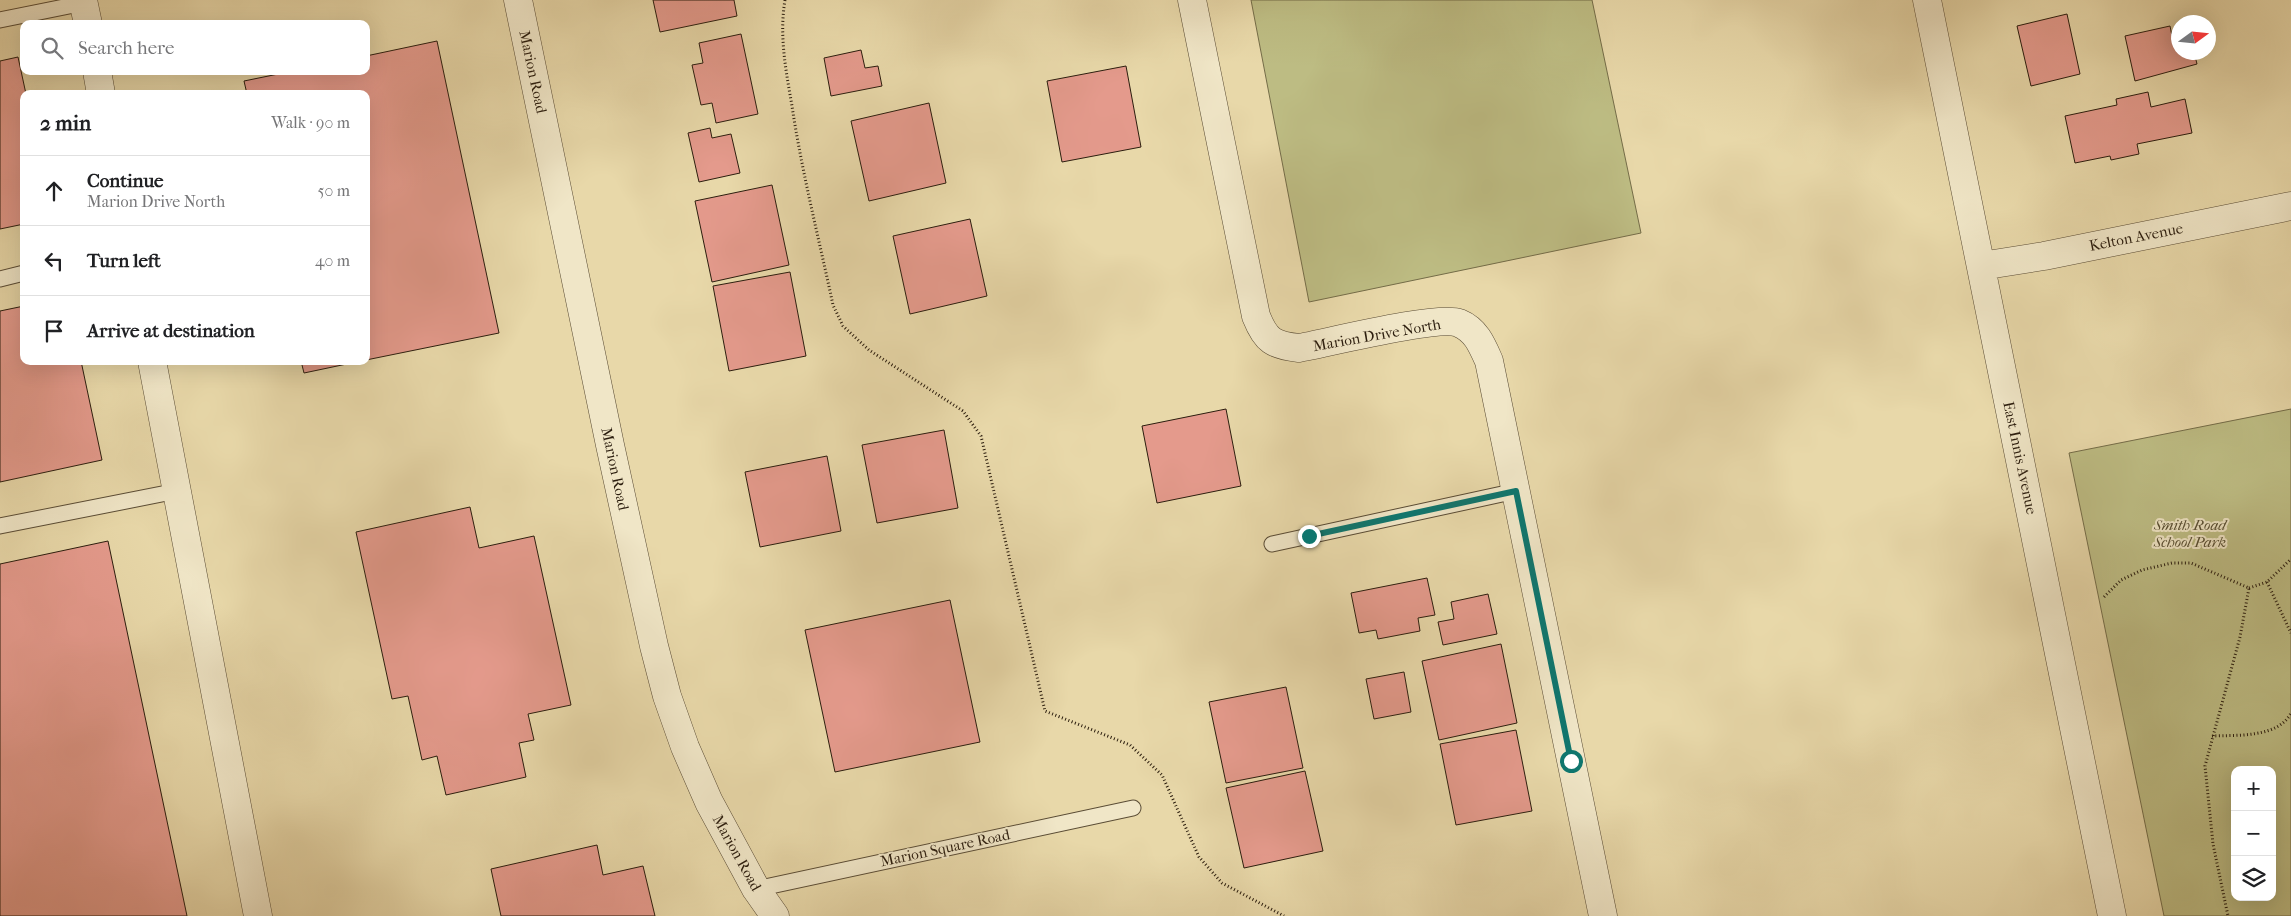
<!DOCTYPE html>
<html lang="en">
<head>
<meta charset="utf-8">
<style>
  body { margin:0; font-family:"IM FELL French Canon",serif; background:#f6f6f6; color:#202124 }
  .controls { position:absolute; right:15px; bottom:15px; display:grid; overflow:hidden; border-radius:10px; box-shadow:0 5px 20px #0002 }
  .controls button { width:45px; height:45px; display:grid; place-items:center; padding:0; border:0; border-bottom:1px solid #e0e0e0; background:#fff; color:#202124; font:25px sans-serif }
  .compass { position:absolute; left:2171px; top:15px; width:45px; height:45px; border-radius:50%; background:#fff; box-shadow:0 5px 20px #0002; rotate:75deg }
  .stop { position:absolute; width:15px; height:15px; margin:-11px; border:4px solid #0f766e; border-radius:50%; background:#fff }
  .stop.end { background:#0f766e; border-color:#fff; box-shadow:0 1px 5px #0008 }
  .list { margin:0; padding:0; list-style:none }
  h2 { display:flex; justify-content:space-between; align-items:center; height:65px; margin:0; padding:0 20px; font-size:21px }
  h2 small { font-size:16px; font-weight:400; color:#757577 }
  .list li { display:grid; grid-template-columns:32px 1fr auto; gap:15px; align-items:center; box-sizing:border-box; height:70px; padding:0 20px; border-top:1px solid #e0e0e0 }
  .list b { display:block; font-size:19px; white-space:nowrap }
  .list p { margin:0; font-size:16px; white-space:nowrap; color:#757577 }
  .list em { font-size:16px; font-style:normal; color:#757577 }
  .icon { flex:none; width:28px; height:28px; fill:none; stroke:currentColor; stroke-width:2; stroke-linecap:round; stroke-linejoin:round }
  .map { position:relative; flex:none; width:2291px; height:916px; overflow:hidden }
  .search { position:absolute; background:#fff; box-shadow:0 5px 20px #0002; left:20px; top:20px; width:350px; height:55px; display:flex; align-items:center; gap:12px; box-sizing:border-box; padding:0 18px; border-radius:10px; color:#757577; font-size:19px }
  .panel { position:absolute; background:#fff; box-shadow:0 5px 20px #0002; left:20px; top:90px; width:350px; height:275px; border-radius:10px }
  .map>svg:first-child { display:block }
  .green { fill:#bdbc83; stroke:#746c48; fill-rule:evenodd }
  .building { fill:#e49a8c; stroke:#2b1d0e }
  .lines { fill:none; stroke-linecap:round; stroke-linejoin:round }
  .service-casing { stroke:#5a4c35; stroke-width:17 }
  .minor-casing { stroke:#5a4c35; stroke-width:29 }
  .path { stroke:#2b1d0e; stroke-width:3; stroke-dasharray:1 2.5; stroke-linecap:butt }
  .service { stroke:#f0e6c7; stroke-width:15 }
  .minor { stroke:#f0e6c7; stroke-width:28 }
  .route { stroke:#0f766e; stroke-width:6 }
  .labels { text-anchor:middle; stroke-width:4; stroke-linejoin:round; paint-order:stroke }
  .street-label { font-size:15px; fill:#2b1d0e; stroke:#f0e6c7 }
  .park-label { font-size:15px; font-style:italic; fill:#574d31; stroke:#f0e6c7 }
</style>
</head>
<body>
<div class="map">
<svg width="2291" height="916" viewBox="0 0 2291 916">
  <rect width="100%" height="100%" fill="#e8d8a9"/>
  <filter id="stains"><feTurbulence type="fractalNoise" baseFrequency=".004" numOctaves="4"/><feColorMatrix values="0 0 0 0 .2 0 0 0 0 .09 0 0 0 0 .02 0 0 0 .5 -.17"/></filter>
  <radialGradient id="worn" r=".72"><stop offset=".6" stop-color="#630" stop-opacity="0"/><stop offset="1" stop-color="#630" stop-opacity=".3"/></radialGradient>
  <!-- green -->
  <path class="green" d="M 1251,0 L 1592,0 L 1641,233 L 1309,302 Z
    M 2291,409 L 2291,916 L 2164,916 L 2069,453 ZM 2235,770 L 2272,770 L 2272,897 L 2235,897 Z"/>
  <!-- building -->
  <path class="building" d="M 653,0 L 734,0 L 737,16 L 660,32 Z
    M 2067,14 L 2080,74 L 2031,86 L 2017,26 Z
    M 2170,26 L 2172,36 L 2178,35 L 2178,52 L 2194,52 L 2197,64 L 2135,81 L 2125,36 Z
    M 741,34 L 758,114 L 716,123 L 712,103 L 701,105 L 692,65 L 703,63 L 699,43 Z
    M 437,41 L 499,333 L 366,360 L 366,94 L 247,94 L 244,81 L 293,71 L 366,71 L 366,56 Z
    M 861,50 L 865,68 L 878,66 L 882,86 L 831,96 L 824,58 Z
    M 18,57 L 26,94 L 24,94 L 24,224 L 0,229 L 0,61 Z
    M 1126,66 L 1141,147 L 1062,162 L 1047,81 Z
    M 2148,92 L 2151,107 L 2185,99 L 2192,133 L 2137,144 L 2139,154 L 2111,160 L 2110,156 L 2075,163 L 2065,116 L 2117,105 L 2116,99 Z
    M 929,103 L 946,183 L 869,201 L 851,121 Z
    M 710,128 L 712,138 L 731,134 L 740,173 L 699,182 L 688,133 Z
    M 772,185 L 789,265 L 712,282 L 695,201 Z
    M 970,219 L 987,296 L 910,314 L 893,236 Z
    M 790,272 L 806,356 L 729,371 L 713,286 Z
    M 24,306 L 24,361 L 81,361 L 102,460 L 0,482 L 0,311 Z
    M 301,361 L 361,361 L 304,373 Z
    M 1226,409 L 1241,486 L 1157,503 L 1142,426 Z
    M 944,430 L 958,508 L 877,523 L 862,445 Z
    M 827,456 L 841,531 L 760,547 L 745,472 Z
    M 470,507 L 479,548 L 534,536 L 571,705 L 528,714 L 534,740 L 519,743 L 526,777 L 446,795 L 437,756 L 422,760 L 408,696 L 392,699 L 356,532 Z
    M 108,541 L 187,916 L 0,916 L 0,564 Z
    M 1427,578 L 1435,615 L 1418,618 L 1420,631 L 1378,639 L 1376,630 L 1359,633 L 1351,593 Z
    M 1488,594 L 1497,634 L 1443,645 L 1438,622 L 1454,619 L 1451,602 Z
    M 950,600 L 980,742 L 835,772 L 805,630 Z
    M 1501,644 L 1517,723 L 1439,740 L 1422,661 Z
    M 1404,672 L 1411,712 L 1374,719 L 1366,679 Z
    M 1286,687 L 1303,768 L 1226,783 L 1209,702 Z
    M 1516,730 L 1532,811 L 1456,825 L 1440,744 Z
    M 1305,771 L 1323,851 L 1244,868 L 1226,788 Z
    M 597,845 L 603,875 L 643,866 L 655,916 L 501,916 L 491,869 Z"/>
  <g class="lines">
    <!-- service casing -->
    <g class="service-casing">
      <path id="service" d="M 0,20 L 84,3
        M 0,279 L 24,273
        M 0,526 L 177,491
        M 1272,544 L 1516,491
        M 756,889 L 1133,808"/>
    </g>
    <!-- minor casing -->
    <g class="minor-casing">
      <path id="minor" d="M 83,0 L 88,24
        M 518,0 L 610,445 L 654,646 L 667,696 L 685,747 L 709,802 L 756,889 L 775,916
        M 1192,0 L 1256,316 C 1266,341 1273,345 1299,348 C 1327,343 1438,315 1459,323 C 1476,330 1482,345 1489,361 L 1603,916
        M 1927,0 L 2112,916
        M 97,71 L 101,94
        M 1981,266 L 2044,256 L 2291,206
        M 152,361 L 258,916"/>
    </g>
    <!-- path -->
    <path class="path" d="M 785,0 C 779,36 786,71 792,106 C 802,173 819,239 833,305 L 843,326 L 869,350 L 963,411 L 981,436 L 1045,711 L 1130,745 L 1162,775 L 1199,857 L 1222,883 L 1284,916
      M 2267,582 L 2291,633
      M 2249,588 L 2267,582 L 2291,559
      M 2104,597 L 2121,580 L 2142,570 L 2172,563 L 2191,563 L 2249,588 L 2240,637 L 2205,766 L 2213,844 L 2228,916
      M 2212,736 C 2237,735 2278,738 2291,713"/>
    <!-- service -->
    <use href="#service" class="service"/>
    <!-- minor -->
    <use href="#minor" class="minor"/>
  </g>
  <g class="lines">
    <!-- route -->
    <path class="route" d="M 1309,536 L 1516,491 L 1571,761"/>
  </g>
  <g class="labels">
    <!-- street labels -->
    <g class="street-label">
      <text transform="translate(533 72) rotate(78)" y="5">Marion Road</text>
      <text transform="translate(2136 237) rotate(-11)" y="5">Kelton Avenue</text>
      <text transform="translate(1377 335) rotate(-10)" y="5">Marion Drive North</text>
      <text transform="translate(2020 458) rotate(78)" y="5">East Innis Avenue</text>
      <text transform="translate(615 469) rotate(78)" y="5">Marion Road</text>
      <text transform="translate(945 848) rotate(-12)" y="5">Marion Square Road</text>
      <text transform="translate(737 853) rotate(61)" y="5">Marion Road</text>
    </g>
    <!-- park labels -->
    <g class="park-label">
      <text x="2190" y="530">Smith Road<tspan x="2190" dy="17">School Park</tspan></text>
    </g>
  </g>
  <rect width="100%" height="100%" filter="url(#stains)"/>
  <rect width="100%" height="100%" fill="url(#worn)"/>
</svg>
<div class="controls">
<button>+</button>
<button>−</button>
<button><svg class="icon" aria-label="layers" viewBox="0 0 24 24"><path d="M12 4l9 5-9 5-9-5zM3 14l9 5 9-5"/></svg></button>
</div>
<svg class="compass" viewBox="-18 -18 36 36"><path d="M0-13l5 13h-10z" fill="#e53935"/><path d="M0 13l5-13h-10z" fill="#757577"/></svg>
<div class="stop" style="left:1571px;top:761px"></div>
<div class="stop end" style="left:1309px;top:536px"></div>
<div class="search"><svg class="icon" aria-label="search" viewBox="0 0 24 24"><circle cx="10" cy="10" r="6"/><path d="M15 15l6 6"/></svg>Search here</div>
<section class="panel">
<h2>2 min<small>Walk · 90 m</small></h2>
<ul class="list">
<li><svg class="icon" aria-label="ahead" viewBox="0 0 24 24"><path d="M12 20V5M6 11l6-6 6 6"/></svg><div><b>Continue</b><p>Marion Drive North</p></div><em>50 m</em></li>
<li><svg class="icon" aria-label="left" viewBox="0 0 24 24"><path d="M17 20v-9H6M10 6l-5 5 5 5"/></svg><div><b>Turn left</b></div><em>40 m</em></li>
<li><svg class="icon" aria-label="arrive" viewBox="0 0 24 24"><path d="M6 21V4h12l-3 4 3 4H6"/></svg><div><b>Arrive at destination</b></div></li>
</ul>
</section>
</div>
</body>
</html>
